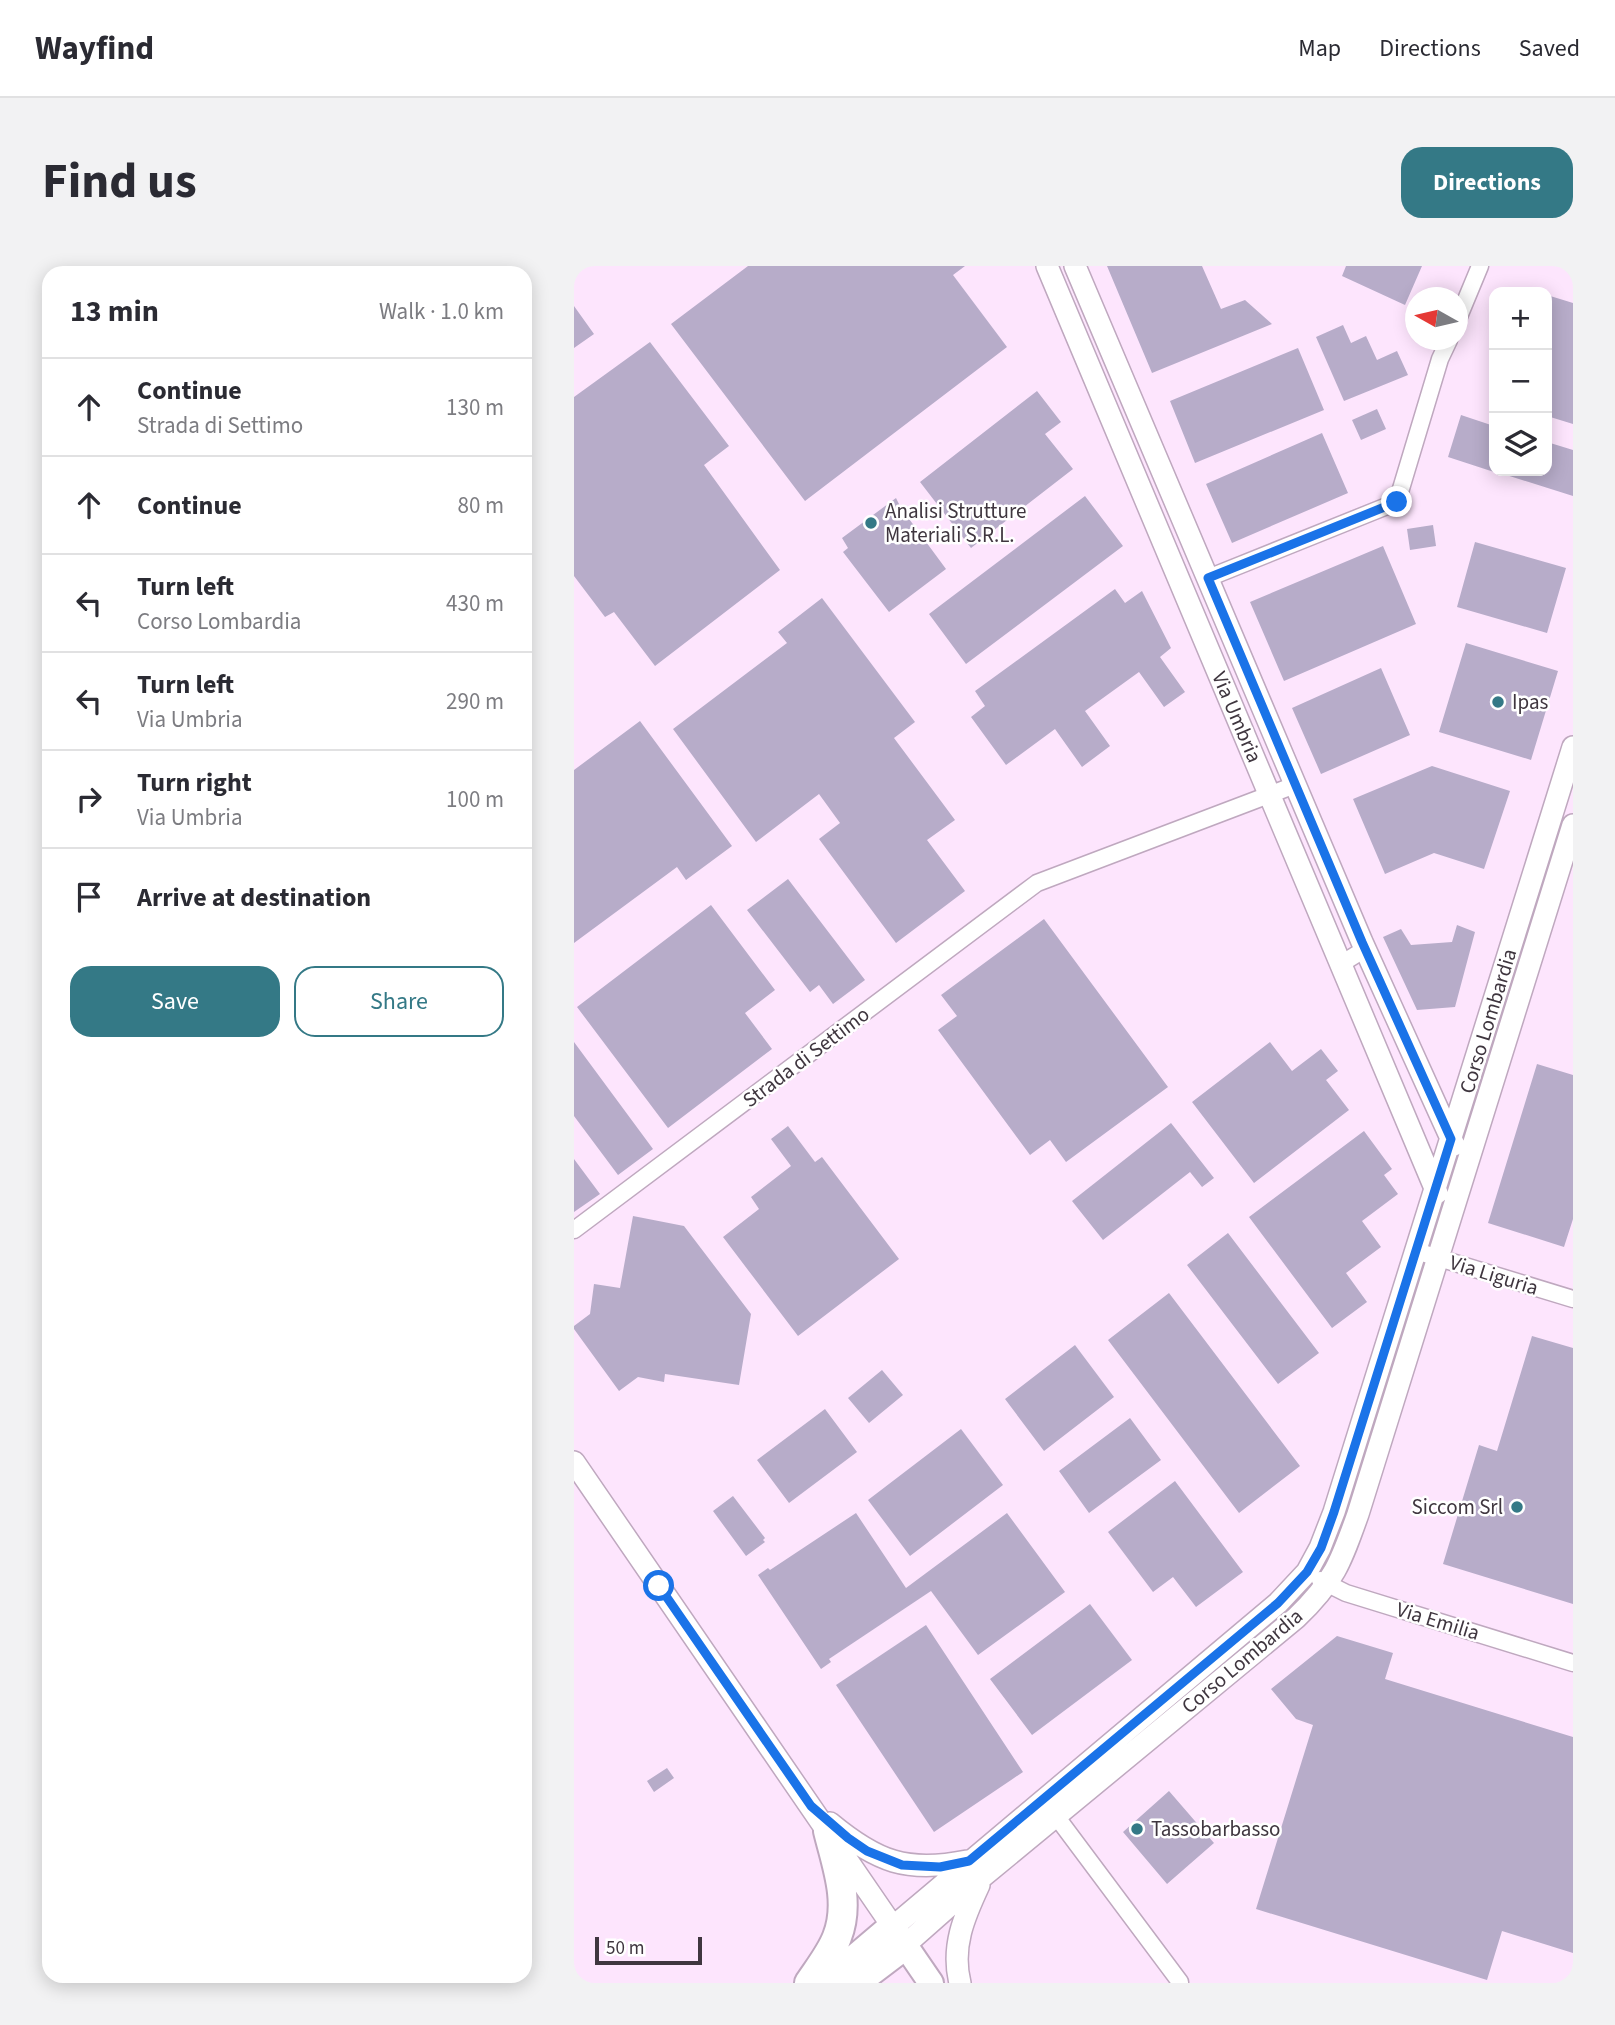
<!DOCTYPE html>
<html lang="en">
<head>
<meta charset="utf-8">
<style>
  body { margin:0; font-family:"Source Sans 3",sans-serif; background:#f2f2f3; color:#2b2b33 }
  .controls { position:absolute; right:21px; top:21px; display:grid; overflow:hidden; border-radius:14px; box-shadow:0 4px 18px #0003 }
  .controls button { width:63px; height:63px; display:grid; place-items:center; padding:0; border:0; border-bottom:2px solid #e1e1e2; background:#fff; color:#2b2b33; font:35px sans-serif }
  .compass { position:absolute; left:831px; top:21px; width:63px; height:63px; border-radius:50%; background:#fff; box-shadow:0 4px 18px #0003; rotate:278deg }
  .scale { position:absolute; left:21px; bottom:18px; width:107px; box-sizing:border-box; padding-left:7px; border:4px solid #3f363f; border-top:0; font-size:19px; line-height:24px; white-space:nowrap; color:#3f363f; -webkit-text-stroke:5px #fff; paint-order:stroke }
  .stop { position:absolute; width:21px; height:21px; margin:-16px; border:5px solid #1a73e8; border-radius:50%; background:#fff }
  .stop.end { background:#1a73e8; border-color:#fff; box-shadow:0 2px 7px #0008 }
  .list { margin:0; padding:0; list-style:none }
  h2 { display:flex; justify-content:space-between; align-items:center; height:91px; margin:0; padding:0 28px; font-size:30px }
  h2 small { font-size:23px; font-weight:400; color:#7c7c81 }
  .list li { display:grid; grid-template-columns:46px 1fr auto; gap:21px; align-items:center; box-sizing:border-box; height:98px; padding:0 28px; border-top:2px solid #e1e1e2 }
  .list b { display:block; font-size:26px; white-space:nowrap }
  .list p { margin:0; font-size:23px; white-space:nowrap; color:#7c7c81 }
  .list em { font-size:23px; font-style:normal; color:#7c7c81 }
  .actions { display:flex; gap:14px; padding:21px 28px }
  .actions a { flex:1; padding:16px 0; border:2px solid #347986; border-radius:21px; text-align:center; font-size:24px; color:#347986 }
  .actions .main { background:#347986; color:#fff }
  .icon { flex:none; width:38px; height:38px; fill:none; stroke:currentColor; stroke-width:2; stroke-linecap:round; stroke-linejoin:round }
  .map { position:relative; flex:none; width:999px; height:1717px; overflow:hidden; border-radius:21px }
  header { display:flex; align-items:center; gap:42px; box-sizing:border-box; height:98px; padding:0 35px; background:#fff; border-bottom:2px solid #e1e1e2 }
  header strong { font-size:33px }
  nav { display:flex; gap:38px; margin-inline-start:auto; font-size:24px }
  .intro { display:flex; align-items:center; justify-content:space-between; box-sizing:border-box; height:168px; padding:0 42px }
  h1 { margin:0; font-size:49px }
  .button { padding:18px 32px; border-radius:21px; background:#347986; color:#fff; font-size:24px; font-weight:700 }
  main { display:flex; gap:42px; padding:0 42px }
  aside { flex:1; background:#fff; border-radius:21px; box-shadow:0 4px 18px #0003 }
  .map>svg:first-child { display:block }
  .building { fill:#b7acc9 }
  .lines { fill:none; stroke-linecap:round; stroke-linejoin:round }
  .street-casing { stroke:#bfa8bf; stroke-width:19 }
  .secondary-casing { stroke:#bfa8bf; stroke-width:24 }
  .primary-casing { stroke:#bfa8bf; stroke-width:28 }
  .highway-casing { stroke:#bfa8bf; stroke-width:32 }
  .street { stroke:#fff; stroke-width:16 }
  .secondary { stroke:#fff; stroke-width:21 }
  .primary { stroke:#fff; stroke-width:24 }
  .highway { stroke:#fff; stroke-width:28 }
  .route { stroke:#1a73e8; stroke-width:9 }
  .poi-dot { fill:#347986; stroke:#fff; stroke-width:2.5 }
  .labels { text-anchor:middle; stroke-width:5; stroke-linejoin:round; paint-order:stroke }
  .poi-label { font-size:21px; fill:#3f363f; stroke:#fff; text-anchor:start }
  .street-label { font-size:21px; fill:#3f363f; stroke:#fff }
</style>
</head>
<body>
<header>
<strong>Wayfind</strong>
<nav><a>Map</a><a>Directions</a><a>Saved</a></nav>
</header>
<div class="intro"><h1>Find us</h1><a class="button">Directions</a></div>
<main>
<aside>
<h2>13 min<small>Walk · 1.0 km</small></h2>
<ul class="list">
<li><svg class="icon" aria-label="ahead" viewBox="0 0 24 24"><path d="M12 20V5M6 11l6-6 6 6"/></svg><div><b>Continue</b><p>Strada di Settimo</p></div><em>130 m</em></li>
<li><svg class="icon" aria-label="ahead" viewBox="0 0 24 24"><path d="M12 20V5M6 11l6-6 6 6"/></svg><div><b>Continue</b></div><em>80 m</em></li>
<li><svg class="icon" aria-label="left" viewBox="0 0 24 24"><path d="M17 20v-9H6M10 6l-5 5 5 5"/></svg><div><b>Turn left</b><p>Corso Lombardia</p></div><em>430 m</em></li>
<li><svg class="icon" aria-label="left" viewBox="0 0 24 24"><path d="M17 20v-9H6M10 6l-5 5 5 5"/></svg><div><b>Turn left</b><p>Via Umbria</p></div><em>290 m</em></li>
<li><svg class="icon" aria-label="right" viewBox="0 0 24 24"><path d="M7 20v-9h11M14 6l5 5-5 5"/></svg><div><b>Turn right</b><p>Via Umbria</p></div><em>100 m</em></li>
<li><svg class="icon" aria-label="arrive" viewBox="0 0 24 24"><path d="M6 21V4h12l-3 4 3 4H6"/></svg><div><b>Arrive at destination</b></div></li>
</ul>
<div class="actions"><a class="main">Save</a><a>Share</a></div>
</aside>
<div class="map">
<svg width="999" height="1717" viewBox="0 0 999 1717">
  <rect width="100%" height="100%" fill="#fde5fd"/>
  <!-- building -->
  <path class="building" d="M 174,0 L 391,0 L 379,9 L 433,81 L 231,235 L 97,58 Z
    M 533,0 L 628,0 L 647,43 L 671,34 L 698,58 L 578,107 Z
    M 772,0 L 848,0 L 831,39 L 768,10 Z
    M 973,29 L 999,37 L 999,158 L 973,150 Z
    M 0,40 L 20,68 L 0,82 Z
    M 769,59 L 777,77 L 792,70 L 803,94 L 823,85 L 834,109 L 770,135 L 742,71 Z
    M 76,76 L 155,180 L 130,199 L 206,304 L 81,400 L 40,346 L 31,351 L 0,310 L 0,131 Z
    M 724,82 L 750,144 L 621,197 L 596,135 Z
    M 463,125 L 487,156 L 471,168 L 499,203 L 397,282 L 346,216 Z
    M 803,143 L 812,163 L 787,174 L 778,154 Z
    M 887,149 L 920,160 L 920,206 L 874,191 Z
    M 748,167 L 774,227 L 658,277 L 632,218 Z
    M 973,176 L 999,184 L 999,230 L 926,207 L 926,205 L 973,205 Z
    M 511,230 L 549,280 L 392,398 L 355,348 Z
    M 322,232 L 327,242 L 372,303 L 315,346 L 269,286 L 274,282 L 268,272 Z
    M 859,259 L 862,280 L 836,284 L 833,263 Z
    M 901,276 L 992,302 L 973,367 L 883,341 Z
    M 809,280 L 842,358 L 710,415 L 676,336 Z
    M 541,323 L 551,337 L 568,325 L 597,382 L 586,391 L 611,426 L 590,441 L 565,406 L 511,445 L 536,480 L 508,501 L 481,463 L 432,499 L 397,451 L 411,440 L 401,425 Z
    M 248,332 L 341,456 L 320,472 L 381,554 L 353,574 L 391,625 L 322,677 L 245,573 L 266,557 L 245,528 L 182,576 L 99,463 L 213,377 L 204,366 Z
    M 892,377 L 984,405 L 957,494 L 865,466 Z
    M 807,402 L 836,469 L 747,508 L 718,442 Z
    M 66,455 L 158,580 L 112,614 L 103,601 L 0,677 L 0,504 Z
    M 858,500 L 936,525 L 910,603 L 860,587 L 811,608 L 779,533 Z
    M 214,613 L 291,714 L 259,738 L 245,719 L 236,726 L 173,644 Z
    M 137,639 L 201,724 L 171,747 L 198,783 L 94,862 L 3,741 Z
    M 470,653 L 594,821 L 492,896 L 476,874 L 456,889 L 364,764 L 383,750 L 367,729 Z
    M 883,659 L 901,666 L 881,741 L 843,744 L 809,671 L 827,663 L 837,679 L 878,676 Z
    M 0,776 L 79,883 L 44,909 L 0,850 Z
    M 696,776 L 718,805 L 747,783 L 764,805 L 752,814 L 775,844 L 680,917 L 618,836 Z
    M 963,798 L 999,809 L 999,953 L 990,981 L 914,957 Z
    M 597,857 L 640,912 L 628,921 L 616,906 L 529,974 L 498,935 Z
    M 214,860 L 241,896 L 248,891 L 325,993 L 224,1070 L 149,971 L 185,943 L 177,931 L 217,900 L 197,873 Z
    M 790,865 L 818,903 L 810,909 L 824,928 L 788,955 L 807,981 L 772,1007 L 793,1036 L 758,1062 L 675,951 Z
    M 0,893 L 26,928 L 0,946 Z
    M 59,950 L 110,960 L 177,1048 L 165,1119 L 91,1108 L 90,1116 L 64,1111 L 45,1125 L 0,1063 L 0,1060 L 16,1048 L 20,1018 L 46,1022 Z
    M 654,967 L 745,1087 L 704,1118 L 613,999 Z
    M 595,1027 L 726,1200 L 665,1247 L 534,1074 Z
    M 958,1070 L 999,1082 L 999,1338 L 869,1298 L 905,1179 L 923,1185 Z
    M 501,1079 L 540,1131 L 470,1185 L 431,1133 Z
    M 308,1104 L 329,1129 L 295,1157 L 274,1132 Z
    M 251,1143 L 283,1186 L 215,1237 L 183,1194 Z
    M 556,1152 L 587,1194 L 515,1247 L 485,1205 Z
    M 387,1163 L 429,1219 L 336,1290 L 294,1234 Z
    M 601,1215 L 669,1306 L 622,1341 L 599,1311 L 579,1326 L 534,1266 Z
    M 159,1230 L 191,1272 L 189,1274 L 191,1276 L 172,1290 L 139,1245 Z
    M 282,1247 L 332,1322 L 433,1247 L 491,1326 L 404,1389 L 357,1325 L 255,1393 L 257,1396 L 247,1403 L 184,1309 L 194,1302 L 196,1304 Z
    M 516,1338 L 558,1394 L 458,1469 L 416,1413 Z
    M 352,1359 L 449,1506 L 360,1566 L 262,1419 Z
    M 763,1370 L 819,1387 L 811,1413 L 999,1471 L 999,1687 L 928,1665 L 913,1714 L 682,1643 L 739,1459 L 722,1453 L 697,1423 Z
    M 93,1502 L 100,1512 L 80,1526 L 73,1515 Z
    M 595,1525 L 640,1577 L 593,1618 L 549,1566 Z"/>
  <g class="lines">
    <!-- street casing -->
    <g class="street-casing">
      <path id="street" d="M 884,53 L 906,0
        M 634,312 L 823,236 L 866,93 L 875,74
        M 767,698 L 791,683
        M 0,964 L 463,617 L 721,519
        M 842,985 L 999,1033
        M 746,1314 L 772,1327 L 999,1397
        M 482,1550 L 606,1716"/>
    </g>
    <!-- secondary casing -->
    <g class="secondary-casing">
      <path id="secondary" d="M 473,0 L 863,927
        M 501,0 L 788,676 L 880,879
        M 0,1196 L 319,1661 L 704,1337 L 733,1306 L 746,1282 L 760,1246 L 999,481
        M 256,1557 C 303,1596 333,1607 393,1595
        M 331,1679 L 408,1611 L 722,1352 C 760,1316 767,1296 784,1248 L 999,559
        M 386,1717 C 377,1681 390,1651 405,1619"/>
    </g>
    <!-- primary casing -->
    <g class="primary-casing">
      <path id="primary" d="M 320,1663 L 357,1717"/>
    </g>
    <!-- highway casing -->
    <g class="highway-casing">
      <path id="highway" d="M 235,1717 C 245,1702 257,1687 263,1671 C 277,1636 262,1598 254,1565
        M 253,1717 L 319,1661
        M 281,1717 L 331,1679"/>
    </g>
    <!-- street -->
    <use href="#street" class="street"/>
    <!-- secondary -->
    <use href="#secondary" class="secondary"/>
    <!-- primary -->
    <use href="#primary" class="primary"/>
    <!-- highway -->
    <use href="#highway" class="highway"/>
  </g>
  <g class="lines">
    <!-- route -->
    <path class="route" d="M 85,1320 L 237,1540 L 274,1572 L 293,1585 L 328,1599 L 366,1601 L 395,1595 L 704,1337 L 733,1306 L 747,1282 L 760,1246 L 877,873 L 788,676 L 634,312 L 823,236"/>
  </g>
  <!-- markers -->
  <g class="poi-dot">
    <circle cx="297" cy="257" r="7"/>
    <circle cx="924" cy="436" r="7"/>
    <circle cx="943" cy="1241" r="7"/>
    <circle cx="563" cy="1563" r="7"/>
  </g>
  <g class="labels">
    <!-- poi labels -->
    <g class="poi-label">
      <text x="311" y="252">Analisi Strutture<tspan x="311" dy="24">Materiali S.R.L.</tspan></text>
      <text x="938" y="443">Ipas</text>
      <text x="929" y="1248" text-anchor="end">Siccom Srl</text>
      <text x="577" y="1570">Tassobarbasso</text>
    </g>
    <!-- street labels -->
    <g class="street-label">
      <text transform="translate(663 451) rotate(67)" y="7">Via Umbria</text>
      <text transform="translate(914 755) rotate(-73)" y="7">Corso Lombardia</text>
      <text transform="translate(232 791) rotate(-37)" y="7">Strada di Settimo</text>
      <text transform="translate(920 1009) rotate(17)" y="7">Via Liguria</text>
      <text transform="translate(864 1355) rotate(17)" y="7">Via Emilia</text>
      <text transform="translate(668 1395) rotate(-40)" y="7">Corso Lombardia</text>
    </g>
  </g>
</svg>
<div class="controls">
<button>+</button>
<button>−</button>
<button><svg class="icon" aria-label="layers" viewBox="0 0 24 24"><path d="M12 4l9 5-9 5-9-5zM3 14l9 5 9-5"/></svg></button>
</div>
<svg class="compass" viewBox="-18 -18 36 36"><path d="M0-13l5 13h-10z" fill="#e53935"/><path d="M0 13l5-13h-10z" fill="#7c7c81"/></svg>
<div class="scale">50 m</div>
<div class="stop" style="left:85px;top:1320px"></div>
<div class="stop end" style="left:823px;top:236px"></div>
</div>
</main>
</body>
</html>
